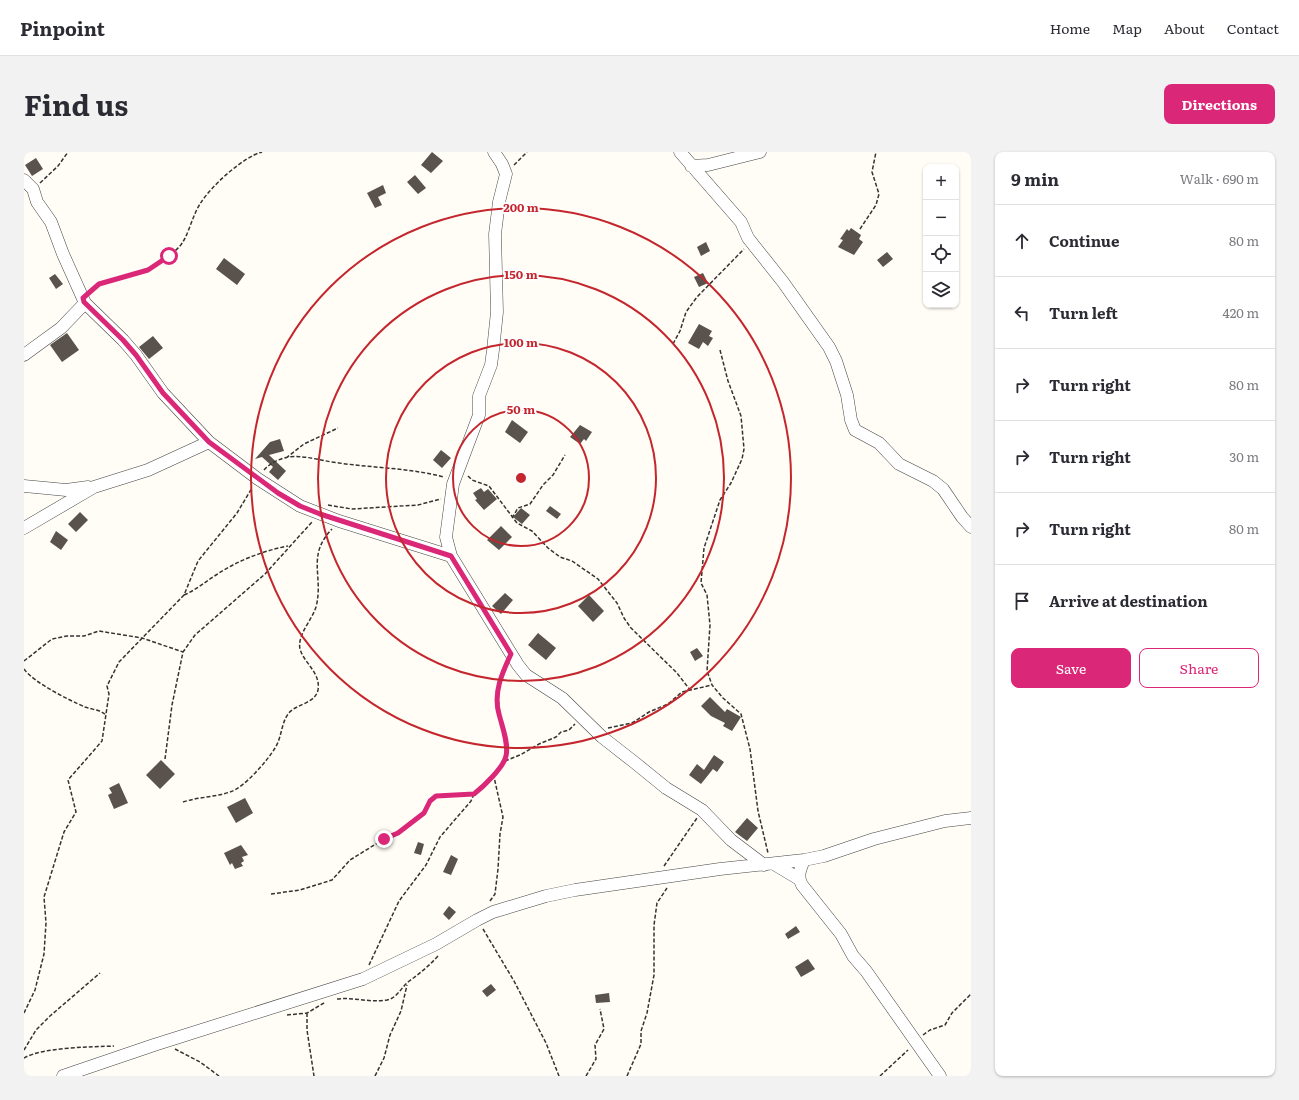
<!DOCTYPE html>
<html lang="en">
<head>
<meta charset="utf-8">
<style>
  body { margin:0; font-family:Literata,serif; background:#f2f2f3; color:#2b2b33 }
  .controls { position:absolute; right:12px; top:12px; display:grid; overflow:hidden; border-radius:8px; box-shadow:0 1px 3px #0004 }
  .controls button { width:36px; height:36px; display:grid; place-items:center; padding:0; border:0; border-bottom:1px solid #e1e1e2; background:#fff; color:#2b2b33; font:20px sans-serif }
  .stop { position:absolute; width:12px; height:12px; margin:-9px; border:3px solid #db2777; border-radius:50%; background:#fff }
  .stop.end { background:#db2777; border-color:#fff; box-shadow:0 1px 4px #0008 }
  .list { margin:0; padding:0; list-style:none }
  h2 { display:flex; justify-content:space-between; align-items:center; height:52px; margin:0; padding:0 16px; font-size:17px }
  h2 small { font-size:13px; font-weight:400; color:#7c7c81 }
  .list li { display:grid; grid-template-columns:26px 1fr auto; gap:12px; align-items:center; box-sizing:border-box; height:72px; padding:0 16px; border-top:1px solid #e1e1e2 }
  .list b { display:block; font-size:15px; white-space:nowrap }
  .list em { font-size:13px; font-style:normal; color:#7c7c81 }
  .actions { display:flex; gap:8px; padding:12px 16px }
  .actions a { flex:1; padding:9px 0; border:1px solid #db2777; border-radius:8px; text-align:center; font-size:14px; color:#db2777 }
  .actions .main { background:#db2777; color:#fff }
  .icon { flex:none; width:22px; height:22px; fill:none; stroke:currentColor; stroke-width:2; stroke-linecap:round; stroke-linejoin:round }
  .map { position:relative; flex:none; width:947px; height:924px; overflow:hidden; border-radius:8px }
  header { display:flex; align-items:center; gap:24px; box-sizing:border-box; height:56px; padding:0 20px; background:#fff; border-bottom:1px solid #e1e1e2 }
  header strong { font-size:19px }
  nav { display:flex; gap:22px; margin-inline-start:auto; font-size:14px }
  .intro { display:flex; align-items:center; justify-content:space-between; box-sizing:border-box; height:96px; padding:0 24px }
  h1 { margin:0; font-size:28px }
  .button { padding:10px 18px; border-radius:8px; background:#db2777; color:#fff; font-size:14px; font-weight:700 }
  main { display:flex; gap:24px; padding:0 24px }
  aside { flex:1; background:#fff; border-radius:8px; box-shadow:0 1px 3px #0004 }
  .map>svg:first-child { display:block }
  .building { fill:#5a524d }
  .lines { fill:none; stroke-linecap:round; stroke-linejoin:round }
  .minor-casing { stroke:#444; stroke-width:13 }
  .path { stroke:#333; stroke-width:1.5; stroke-dasharray:4 2; stroke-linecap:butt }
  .minor { stroke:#fff; stroke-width:12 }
  .route { stroke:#db2777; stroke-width:5 }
  .ring { fill:none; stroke:#c4262e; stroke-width:2 }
  .centre { fill:#c4262e; stroke:#fff; stroke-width:2 }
  .ring-label { font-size:12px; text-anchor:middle; font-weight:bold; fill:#c4262e; stroke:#fff; stroke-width:4; stroke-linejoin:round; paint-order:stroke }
</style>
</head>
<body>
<header>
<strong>Pinpoint</strong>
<nav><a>Home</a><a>Map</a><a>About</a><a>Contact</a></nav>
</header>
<div class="intro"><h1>Find us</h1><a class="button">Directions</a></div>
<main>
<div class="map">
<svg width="947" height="924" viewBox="0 0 947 924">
  <rect width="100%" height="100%" fill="#fffdf5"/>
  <!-- building -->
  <path class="building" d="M 408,0 L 419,9 L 407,21 L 397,13 Z
    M 12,6 L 19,17 L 8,24 L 1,13 Z
    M 391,23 L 402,36 L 394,42 L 383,30 Z
    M 359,33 L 362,41 L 354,45 L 358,53 L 351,56 L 343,41 Z
    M 827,76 L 837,83 L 835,87 L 839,90 L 830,103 L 814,95 L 819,88 L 816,87 L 823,77 L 825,79 Z
    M 682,90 L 686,99 L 677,104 L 673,95 Z
    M 863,100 L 869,107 L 859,115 L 853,108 Z
    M 200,106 L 221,122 L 213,133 L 192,117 Z
    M 679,121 L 684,131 L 675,135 L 670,125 Z
    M 31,122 L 39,132 L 32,137 L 25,126 Z
    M 675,172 L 688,179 L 685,184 L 689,186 L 684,194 L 679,190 L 675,197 L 664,191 Z
    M 43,181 L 55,198 L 38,210 L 26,193 Z
    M 129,184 L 139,196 L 125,207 L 115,195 Z
    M 488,268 L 504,280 L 496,291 L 481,280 Z
    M 556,273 L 568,280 L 562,289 L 560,287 L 556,292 L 546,285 Z
    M 256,287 L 260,299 L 245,303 L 262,319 L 254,328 L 245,320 L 249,315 L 238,305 L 231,307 L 246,290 Z
    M 417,298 L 427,306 L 418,316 L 409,308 Z
    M 457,336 L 460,340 L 464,337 L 473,347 L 460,358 L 451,348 L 453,347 L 449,341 Z
    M 526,354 L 537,362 L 533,367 L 522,359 Z
    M 497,356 L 506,363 L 498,372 L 489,365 Z
    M 56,360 L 64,368 L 52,380 L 44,372 Z
    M 477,374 L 488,385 L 475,398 L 463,388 Z
    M 32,379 L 44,388 L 37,398 L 26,390 Z
    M 481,441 L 489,448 L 477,462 L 468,454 Z
    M 565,443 L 580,459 L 569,470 L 554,454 Z
    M 514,481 L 532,496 L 522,508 L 504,493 Z
    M 673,496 L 679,504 L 671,509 L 666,500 Z
    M 686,545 L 701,560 L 703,557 L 717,565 L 708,579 L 699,574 L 701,571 L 687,564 L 677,554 Z
    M 690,603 L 700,610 L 693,620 L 689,617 L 677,632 L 665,623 L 673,612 L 680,618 Z
    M 137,608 L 151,622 L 136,637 L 122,623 Z
    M 95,631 L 104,651 L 90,657 L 84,643 L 88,641 L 85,636 Z
    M 221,646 L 229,661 L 212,671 L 203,655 Z
    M 723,666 L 734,676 L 723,689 L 711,680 Z
    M 394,690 L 400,692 L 397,703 L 390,701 Z
    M 217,693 L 224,703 L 218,705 L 220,709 L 217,711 L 219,714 L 211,717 L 208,711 L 206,713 L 200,701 Z
    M 427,703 L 434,707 L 427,723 L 419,720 Z
    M 425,754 L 432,760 L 425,768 L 419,762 Z
    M 772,774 L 776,780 L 764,787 L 761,782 Z
    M 784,807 L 791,817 L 777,825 L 771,815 Z
    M 467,832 L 472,838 L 463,845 L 458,839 Z
    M 585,841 L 586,850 L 572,851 L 571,843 Z"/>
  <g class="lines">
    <!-- minor casing -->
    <g class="minor-casing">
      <path id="minor" d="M 470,0 L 478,12 L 482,22 L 475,50 L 471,82 L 473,160 L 469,198 L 467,213 L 455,244 L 455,263 L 429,332 L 422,385 L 427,404 L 494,513 L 502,523 L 538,546 L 578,585 L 610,610 L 642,636 L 678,658 L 707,688 L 740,713
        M 656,0 L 717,70 L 724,86 L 759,130 L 805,195 L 812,209 L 823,243 L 827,268 L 831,278 L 855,291 L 875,312 L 909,329 L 919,337 L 938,365 L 947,375
        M 667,14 L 684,13 L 736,0
        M 0,28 L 9,37 L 13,50 L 27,70 L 39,102 L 61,151 L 99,188 L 112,203 L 139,241 L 185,290 L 234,327 L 276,354 L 315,369 L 427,404
        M 0,203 L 37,176 L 61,151
        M 0,334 L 42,338 L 64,335
        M 0,376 L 70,335 L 124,318 L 185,290
        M 780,708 C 776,718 773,724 778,733 L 817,782 L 829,804 L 842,819 L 916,924
        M 750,712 L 775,727
        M 39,924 L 130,893 L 339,827 L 412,792 L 453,768 L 469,760 L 522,744 L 551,738 L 696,717 L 780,708 L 800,704 L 850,687 L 921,669 L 947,666"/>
    </g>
    <!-- path -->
    <path class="path" d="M 490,13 L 503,0
      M 16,31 L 34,14 L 44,0
      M 836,77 L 852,53 L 855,42 L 848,20 L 852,0
      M 66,139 C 81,125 104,126 122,118 C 134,114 146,104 155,95 C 164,86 168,64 176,52 C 187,34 219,5 238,0
      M 649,192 L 656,179 L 662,160 L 673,145 L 720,97
      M 696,198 L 704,229 L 717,264 L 720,297 L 718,307 L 707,331 L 696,348 L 680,396 L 677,431 L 683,443 L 686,473 L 683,519 L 688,533 L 699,546 L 717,562 L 726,597 L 734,659 L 744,701
      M 262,306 L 280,292 L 314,276
      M 240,318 C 246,311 255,307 264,305 C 282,303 297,309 315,311 C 350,316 386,316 420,325
      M 444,324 L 448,328 L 465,334 L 493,371 L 508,379 L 524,396 L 536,405 L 548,409 L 574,427 L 593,451 L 600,466 L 607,476 L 653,521 L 666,538
      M 304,353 L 328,357 L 394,353 L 417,347
      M 488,366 L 494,356 L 506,352 L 519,333 L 529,323 L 541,303
      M 160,443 C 172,438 181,430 192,423 C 213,409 238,399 264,394
      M 0,509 L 28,487 L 43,484 L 60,484 L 75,479 L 118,486 L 159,500
      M 0,517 C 10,531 45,548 61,555 C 69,558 75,557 82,563
      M 584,576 L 608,571 L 625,560 L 644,552 L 658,540 L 688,533
      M 141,607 L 148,553 L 159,500 L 171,483 L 241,422 L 288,370
      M 481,609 L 496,603 L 515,592 L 532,585 L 537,580 L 545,578 L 551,572
      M 159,650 C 175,645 191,645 206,640 C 220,636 244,608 251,596 C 258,585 257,572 264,562 C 271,552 291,552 294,538 C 297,521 280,511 276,497 C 273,483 288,468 292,455 C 300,424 282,404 308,377
      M 640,714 L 673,666
      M 247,742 L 276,738 L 308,728 L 326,708 L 360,687 L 374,681 L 400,661 L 409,645 L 450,642 L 470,622
      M 466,749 L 471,742 L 474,717 L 476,682 L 479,665 L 470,625 C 471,616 483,611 482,601 C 481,566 465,548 482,513
      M 459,777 L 490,829 L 522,891 L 535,924
      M 345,813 L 375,749 L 402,713 L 416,685 L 447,649 L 450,642
      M 313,847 C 330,845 346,851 363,848 C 373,846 377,836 384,830 C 395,822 405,814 414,804
      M 0,861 L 11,838 L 20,802 L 22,771 L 20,745 L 40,680 L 52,660 L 44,628 L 78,589 L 85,542 L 83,534 L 95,510 L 160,443 L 174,409 L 213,361 L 228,336
      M 283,861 L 283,878 L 290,924
      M 263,863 L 283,861 L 300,851
      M 899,883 L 906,878 L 921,873 L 928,861 L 947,842
      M 151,897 L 176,910 L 195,924
      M 0,898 L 12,878 L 26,864 L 76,821
      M 0,906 C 19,895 67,895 90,894
      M 351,924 L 360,906 L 366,883 L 377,859 L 383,833
      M 562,924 L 572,907 L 571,893 L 580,877 L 576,857
      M 603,924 L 617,892 L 617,879 L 623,861 L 630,823 L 630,773 L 633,751 L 643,736
      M 856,924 L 884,898"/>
    <!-- minor -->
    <use href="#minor" class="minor"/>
  </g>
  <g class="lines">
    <!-- route -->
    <path class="route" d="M 145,104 L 124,118 L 75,132 L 59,146 L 60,150 L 99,188 L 112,203 L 139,241 L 185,290 L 254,341 L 276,354 L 296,362 L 427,404 L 487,502 C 478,521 469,541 475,562 C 478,574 485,592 482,604 C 480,615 459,635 450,642 L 412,644 L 406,649 L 400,661 L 374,681 L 360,687"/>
  </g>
  <!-- distance rings -->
  <g class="ring">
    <circle cx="497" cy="326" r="68"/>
    <circle cx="497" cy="326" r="135"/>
    <circle cx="497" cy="326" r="203"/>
    <circle cx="497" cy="326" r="270"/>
  </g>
  <circle cx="497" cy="326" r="6" class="centre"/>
  <g class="ring-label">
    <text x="497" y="60">200 m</text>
    <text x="497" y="127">150 m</text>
    <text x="497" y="195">100 m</text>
    <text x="497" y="262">50 m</text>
  </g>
</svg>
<div class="controls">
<button>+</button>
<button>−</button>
<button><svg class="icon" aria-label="locate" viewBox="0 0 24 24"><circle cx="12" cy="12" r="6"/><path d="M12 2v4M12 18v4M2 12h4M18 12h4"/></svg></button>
<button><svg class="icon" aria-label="layers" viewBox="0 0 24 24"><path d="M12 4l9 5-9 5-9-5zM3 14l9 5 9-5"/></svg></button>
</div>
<div class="stop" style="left:145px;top:104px"></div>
<div class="stop end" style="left:360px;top:687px"></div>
</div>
<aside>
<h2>9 min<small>Walk · 690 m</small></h2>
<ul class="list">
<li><svg class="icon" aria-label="ahead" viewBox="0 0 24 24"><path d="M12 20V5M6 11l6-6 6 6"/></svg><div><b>Continue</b></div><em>80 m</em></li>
<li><svg class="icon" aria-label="left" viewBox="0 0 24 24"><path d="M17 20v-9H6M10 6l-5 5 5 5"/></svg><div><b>Turn left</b></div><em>420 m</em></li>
<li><svg class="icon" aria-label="right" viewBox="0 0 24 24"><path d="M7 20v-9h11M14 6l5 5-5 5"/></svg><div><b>Turn right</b></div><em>80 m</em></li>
<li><svg class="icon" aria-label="right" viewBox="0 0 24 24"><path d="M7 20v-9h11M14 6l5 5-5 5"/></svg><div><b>Turn right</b></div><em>30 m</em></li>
<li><svg class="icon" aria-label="right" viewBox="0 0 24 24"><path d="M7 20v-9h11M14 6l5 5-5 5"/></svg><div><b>Turn right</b></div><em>80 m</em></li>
<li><svg class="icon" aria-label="arrive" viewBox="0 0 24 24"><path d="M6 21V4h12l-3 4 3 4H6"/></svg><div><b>Arrive at destination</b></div></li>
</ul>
<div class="actions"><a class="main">Save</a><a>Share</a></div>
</aside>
</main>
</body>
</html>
